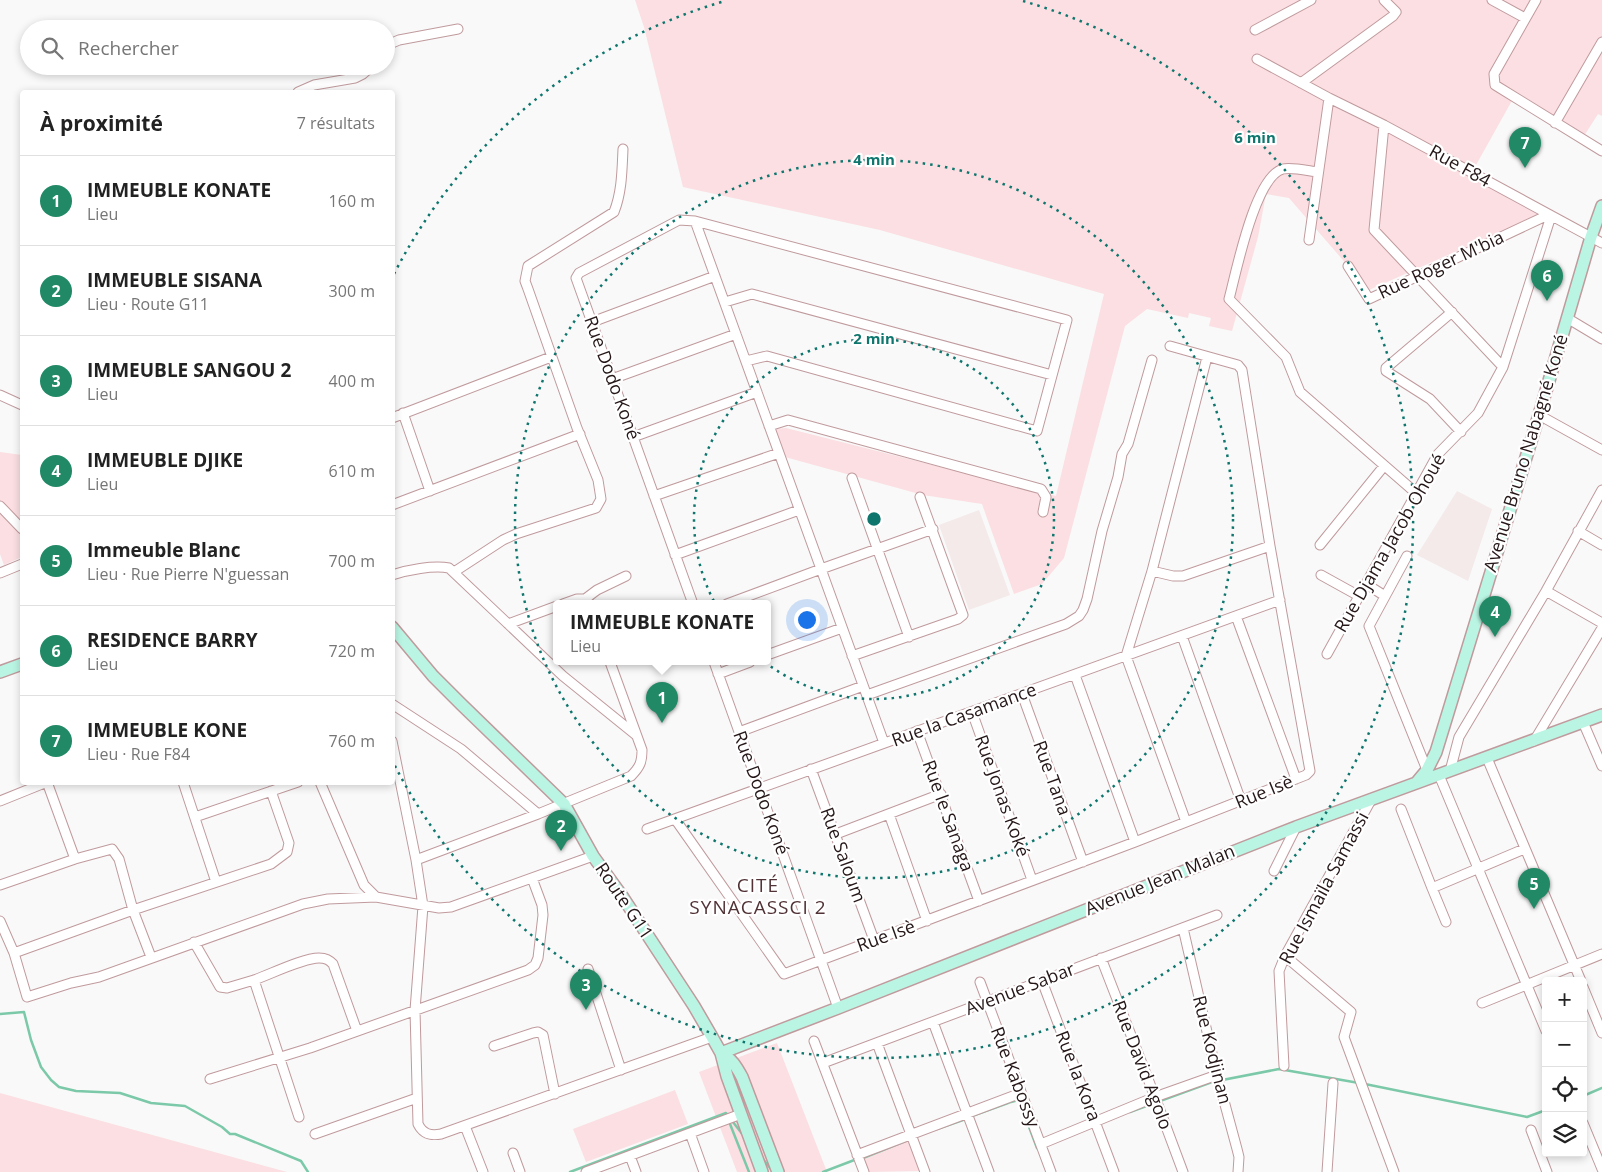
<!DOCTYPE html>
<html lang="fr">
<head>
<meta charset="utf-8">
<style>
  body { margin:0; font-family:"Open Sans",sans-serif; background:#f2f2f2; color:#222 }
  .controls { position:absolute; right:15px; bottom:15px; display:grid; overflow:hidden; border-radius:5px; box-shadow:0 2px 8px #0003 }
  .controls button { width:45px; height:45px; display:grid; place-items:center; padding:0; border:0; border-bottom:1px solid #e0e0e0; background:#fff; color:#222; font:25px sans-serif }
  .you { position:absolute; left:806px; top:619px; width:18px; height:18px; margin:-12px; border:4px solid #fff; border-radius:50%; background:#1a73e8; box-shadow:0 0 0 8px #1a73e833 }
  .badge { display:grid; place-items:center; width:32px; height:32px; border-radius:50%; background:#218966; color:#fff; font-size:16px; font-weight:700 }
  .pin { position:absolute; translate:-50% -41px; filter:drop-shadow(0 1px 2px #0008) }
  .pin::after { content:''; position:absolute; top:26px; width:18px; height:15px; background:inherit; clip-path:polygon(0 0,100% 0,50% 100%) }
  .popup { position:absolute; left:553px; top:600px; width:218px; height:65px; box-sizing:border-box; display:grid; place-content:center; border-radius:5px; background:#fff; filter:drop-shadow(0 1px 4px #0005); font-size:16px; white-space:nowrap; color:#767676 }
  .popup b { font-size:19px; color:#222 }
  .popup::after { content:''; position:absolute; left:50%; top:100%; margin-left:-10px; border:10px solid transparent; border-top-color:#fff }
  .list { margin:0; padding:0; list-style:none }
  h2 { display:flex; justify-content:space-between; align-items:center; height:65px; margin:0; padding:0 20px; font-size:21px }
  h2 small { font-size:16px; font-weight:400; color:#767676 }
  .list li { display:grid; grid-template-columns:32px 1fr auto; gap:15px; align-items:center; box-sizing:border-box; height:90px; padding:0 20px; border-top:1px solid #e0e0e0 }
  .list b { display:block; font-size:19px; white-space:nowrap }
  .list p { margin:0; font-size:16px; white-space:nowrap; color:#767676 }
  .list em { font-size:16px; font-style:normal; color:#767676 }
  .icon { flex:none; width:28px; height:28px; fill:none; stroke:currentColor; stroke-width:2; stroke-linecap:round; stroke-linejoin:round }
  .map { position:relative; flex:none; width:1602px; height:1172px; overflow:hidden }
  .search { position:absolute; background:#fff; box-shadow:0 2px 8px #0003; left:20px; top:20px; width:375px; height:55px; display:flex; align-items:center; gap:12px; box-sizing:border-box; padding:0 18px; border-radius:28px; color:#767676; font-size:19px }
  .panel { position:absolute; background:#fff; box-shadow:0 2px 8px #0003; left:20px; top:90px; width:375px; height:695px; border-radius:5px }
  .map>svg:first-child { display:block }
  .built { fill:#f4eaea }
  .green { fill:#fbdfe2 }
  .lines { fill:none; stroke-linecap:round; stroke-linejoin:round }
  .stream { stroke:#7bc9a8; stroke-width:2.5 }
  .street-casing { stroke:#c09a9d; stroke-width:11 }
  .secondary-casing { stroke:#c09a9d; stroke-width:14 }
  .street { stroke:#fff; stroke-width:9 }
  .secondary { stroke:#baf5e3; stroke-width:11 }
  .ring { fill:none; stroke:#0f766e; stroke-width:2.5; stroke-dasharray:2.5 5 }
  .labels { text-anchor:middle; stroke-width:4.5; stroke-linejoin:round; paint-order:stroke }
  .street-label { font-size:18px; fill:#251718; stroke:#fff }
  .neighbourhood-label { font-size:19px; letter-spacing:1px; fill:#513236; stroke:#fff }
  .centre { fill:#0f766e; stroke:#fff; stroke-width:2.5 }
  .ring-label { font-size:15px; text-anchor:middle; font-weight:bold; fill:#0f766e; stroke:#fff; stroke-width:4.5; stroke-linejoin:round; paint-order:stroke }
</style>
</head>
<body>
<div class="map">
<svg width="1602" height="1172" viewBox="0 0 1602 1172">
  <rect width="100%" height="100%" fill="#f9f9f9"/>
  <!-- built -->
  <path class="built" d="M 1457,491 L 1492,509 L 1468,581 L 1417,555 Z
    M 979,510 L 1010,595 L 969,610 L 939,525 Z"/>
  <!-- green -->
  <path class="green" d="M 635,0 L 1602,0 L 1602,116 L 1598,114 L 1584,136 L 1514,97 L 1471,174 L 1545,212 L 1369,290 L 1289,198 L 1266,194 L 1258,237 L 1232,331 L 1209,326 L 1211,318 L 1189,313 L 1188,318 L 1147,309 L 1125,326 L 1064,558 L 1042,584 L 1014,594 L 982,504 L 923,495 L 785,457 L 775,429 L 786,428 L 1056,496 L 1104,294 L 880,230 L 683,187 L 644,27 Z
    M 0,452 L 22,455 L 22,557 L 4,565 L 0,554 Z
    M 777,1043 L 827,1172 L 737,1172 L 699,1072 Z
    M 675,1090 L 688,1124 L 586,1162 L 573,1129 Z
    M 0,1093 L 287,1172 L 0,1172 Z
    M 908,1141 L 920,1171 L 868,1172 L 863,1158 Z"/>
  <g class="lines">
    <!-- stream -->
    <path class="stream" d="M 0,1014 L 24,1012 L 31,1040 L 41,1067 L 51,1080 L 59,1087 L 76,1091 L 120,1093 L 151,1103 L 185,1106 L 222,1127 L 230,1134 L 235,1134 L 301,1161 L 308,1172
      M 1365,1084 L 1527,1117 L 1546,1110
      M 1583,1096 L 1602,1088
      M 1007,1103 L 1019,1100 L 1021,1104
      M 1020,1103 L 1037,1148
      M 1130,1112 L 1212,1082 L 1279,1069 L 1359,1083
      M 972,1116 L 1008,1103
      M 730,1124 L 749,1172
      M 937,1129 L 963,1120
      M 762,1158 L 771,1169
      M 863,1158 L 908,1140
      M 570,1172 L 726,1113 L 743,1135
      M 823,1172 L 857,1159"/>
    <!-- street casing -->
    <g class="street-casing">
      <path id="street" d="M 1492,0 L 1525,18
        M 1536,0 L 1494,74 L 1495,85 L 1602,151
        M 1255,30 L 1311,0
        M 386,49 L 392,43 L 399,40 L 458,29
        M 1257,59 L 1329,98 L 1384,125 L 1602,243
        M 1301,83 L 1393,16 L 1396,12 L 1384,0
        M 298,92 L 314,85 L 355,78 L 363,74 L 372,66
        M 1555,123 L 1602,42
        M 1384,125 L 1374,230 L 1503,367
        M 1318,172 C 1309,171 1292,167 1283,169 C 1255,176 1236,273 1229,299 L 1286,357 L 1300,392 L 1416,493
        M 695,221 L 884,743
        M 1309,240 L 1329,98
        M 1348,266 L 1369,299 L 1548,215
        M 725,302 L 752,294 L 1052,375
        M 1452,312 L 1386,368 L 1386,371 L 1430,399 L 1461,432
        M 1567,318 L 1602,339
        M 592,322 L 715,276
        M 612,379 L 736,334
        M 0,395 L 22,405
        M 403,413 L 430,491
        M 1539,415 L 1602,450
        M 392,418 L 551,357
        M 769,426 L 788,420 L 1041,489 L 1046,497 L 1043,512
        M 633,437 L 757,392
        M 852,478 L 909,637
        M 654,496 L 779,453
        M 392,505 L 580,434
        M 0,506 L 22,529
        M 1578,531 L 1602,545
        M 1320,545 L 1384,466
        M 675,555 L 799,510
        M 1407,556 L 1369,626 L 1427,770
        M 1152,571 L 1173,576 L 1183,576 L 1270,546
        M 454,572 L 503,540 L 516,534 L 596,508 L 601,499 L 598,480 L 577,428 L 528,289 L 525,281 L 528,266 L 614,212 C 622,192 622,170 623,149
        M 0,573 L 22,564
        M 392,575 C 407,570 433,565 449,568 L 563,676 L 636,735
        M 1321,575 L 1359,596
        M 1366,584 L 1385,596
        M 1546,591 L 1602,623
        M 585,599 L 597,590 L 626,576
        M 563,604 L 577,599 L 585,599 L 590,604
        M 693,604 L 576,278 L 579,273 L 679,220 L 695,221 L 1067,320 L 1037,431 L 767,356 L 746,361
        M 727,604 L 821,569 L 933,529
        M 1236,616 L 1296,779
        M 508,624 L 557,606
        M 1182,636 L 1241,801
        M 1327,654 L 1438,454 L 1478,413 L 1503,367 L 1551,216
        M 767,655 L 842,628
        M 852,656 L 958,619 L 963,615 L 920,497
        M 714,662 L 838,1008
        M 718,674 L 750,662
        M 1075,675 L 1135,842
        M 1022,694 L 1083,862
        M 867,695 L 1066,624 L 1079,616 L 1083,610 L 1087,599 L 1102,531 L 1118,477 L 1122,454 L 1128,444 L 1152,360
        M 392,704 L 461,749 L 538,814
        M 972,712 L 1032,880
        M 1583,722 L 1602,766
        M 917,731 L 979,901
        M 739,732 L 863,686
        M 392,741 L 416,860 L 423,906 L 415,1010 L 418,1124 C 423,1134 430,1136 441,1134 L 712,1037
        M 1534,741 L 1602,628
        M 1487,758 L 1581,981
        M 811,769 L 874,940
        M 1450,771 L 1459,737 L 1546,591 L 1602,490
        M 1439,775 L 1546,1031
        M 47,782 L 75,859
        M 183,782 L 216,882
        M 320,782 L 364,885 L 376,897
        M 0,801 L 47,782
        M 1401,809 L 1432,888 L 1524,849
        M 889,814 L 927,921
        M 195,817 L 298,782
        M 675,819 L 784,974 L 1135,842 L 1306,775 L 1310,771 L 1270,546 L 1242,370 L 1238,365 L 1170,346
        M 1186,822 L 1126,656 L 1152,571 L 1207,357
        M 647,829 L 1280,600
        M 836,834 L 941,794
        M 416,860 L 538,814 L 631,776 C 640,767 642,762 642,750 L 610,662
        M 1274,871 L 1296,827
        M 0,885 L 75,859 L 112,849 L 119,859 L 133,910 L 151,957
        M 1432,888 L 1446,922
        M 0,921 L 14,953 L 27,997 L 71,983 L 99,977 L 303,904 L 328,899 L 376,897 L 439,908 L 451,907 L 593,856
        M 1183,928 L 1217,1075 L 1237,1149 L 1239,1157 L 1238,1172
        M 194,942 L 220,987 L 227,988 L 254,980 L 299,1117
        M 14,953 L 133,910 L 271,864 L 287,852 L 289,843 L 271,791
        M 1285,956 L 1351,1012 L 1344,1037 L 1394,1172
        M 1101,958 L 1155,1097 L 1183,1172
        M 588,969 L 621,1070
        M 254,980 C 271,974 303,958 319,958 C 326,958 329,960 333,964 L 357,1031
        M 1042,981 L 1114,1172
        M 980,982 L 1051,1172
        M 1583,987 L 1602,1033
        M 1482,1003 L 1602,954
        M 933,1022 L 989,1172
        M 814,1041 L 864,1172
        M 877,1043 L 925,1172
        M 494,1046 L 533,1033 L 538,1032 L 543,1035 L 555,1094
        M 823,1063 L 1217,915
        M 1284,1066 L 1279,971 L 1285,956 L 1371,800
        M 210,1079 L 310,1048 L 528,970 L 535,965 L 538,958 L 543,915 L 542,905 L 532,878
        M 1583,1123 L 1602,1169
        M 465,1126 L 483,1172
        M 1531,1130 L 1547,1172
        M 690,1133 L 704,1172
        M 315,1134 L 417,1098
        M 1041,1144 L 1155,1097 L 1217,1075
        M 513,1153 L 520,1172
        M 857,1155 L 1021,1093
        M 630,1156 L 636,1172
        M 586,1172 L 741,1114
        M 1327,1172 L 1333,1083"/>
    </g>
    <!-- secondary casing -->
    <g class="secondary-casing">
      <path id="secondary" d="M 392,627 L 433,676 L 461,704 L 564,804 L 593,856 L 622,896 L 694,1006 L 712,1037 L 721,1053 L 727,1076 L 762,1172
        M 0,672 L 22,664
        M 1417,782 L 1427,770 L 1436,752 L 1539,415 L 1591,237 L 1602,206
        M 721,1053 L 838,1008 L 1296,827 L 1602,715
        M 721,1053 C 732,1059 736,1066 742,1077 L 778,1172"/>
    </g>
    <!-- street -->
    <use href="#street" class="street"/>
    <!-- secondary -->
    <use href="#secondary" class="secondary"/>
  </g>
  <!-- distance rings -->
  <g class="ring">
    <circle cx="874" cy="519" r="180"/>
    <circle cx="874" cy="519" r="359"/>
    <path d="M394 274A539 539 0 0 1 725 1M1023 1A539 539 0 1 1 394 764"/>
  </g>
  <g class="labels">
    <!-- street labels -->
    <g class="street-label">
      <text transform="translate(1460 166) rotate(29)" y="6">Rue F84</text>
      <text transform="translate(1441 265) rotate(-25)" y="6">Rue Roger M'bia</text>
      <text transform="translate(612 378) rotate(70)" y="6">Rue Dodo Koné</text>
      <text transform="translate(1526 453) rotate(-73)" y="6">Avenue Bruno Nabagné Koné</text>
      <text transform="translate(1390 543) rotate(-60)" y="6">Rue Djama Jacob Ohoué</text>
      <text transform="translate(964 715) rotate(-20)" y="6">Rue la Casamance</text>
      <text transform="translate(1052 778) rotate(70)" y="6">Rue Tana</text>
      <text transform="translate(1264 792) rotate(-22)" y="6">Rue Isè</text>
      <text transform="translate(761 793) rotate(70)" y="6">Rue Dodo Koné</text>
      <text transform="translate(1002 796) rotate(70)" y="6">Rue Jonas Koké</text>
      <text transform="translate(948 816) rotate(70)" y="6">Rue le Sanaga</text>
      <text transform="translate(843 855) rotate(70)" y="6">Rue Saloum</text>
      <text transform="translate(1160 880) rotate(-22)" y="6">Avenue Jean Malan</text>
      <text transform="translate(1324 888) rotate(-62)" y="6">Rue Ismaïla Samassi</text>
      <text transform="translate(624 901) rotate(56)" y="6">Route G11</text>
      <text transform="translate(886 936) rotate(-20)" y="6">Rue Isè</text>
      <text transform="translate(1020 989) rotate(-21)" y="6">Avenue Sabar</text>
      <text transform="translate(1212 1050) rotate(76)" y="6">Rue Kodjinan</text>
      <text transform="translate(1142 1065) rotate(69)" y="6">Rue David Agolo</text>
      <text transform="translate(1078 1076) rotate(69)" y="6">Rue la Kora</text>
      <text transform="translate(1015 1077) rotate(69)" y="6">Rue Kabossy</text>
    </g>
    <!-- neighbourhood labels -->
    <g class="neighbourhood-label">
      <text x="758" y="892">CITÉ<tspan x="758" dy="22">SYNACASSCI 2</tspan></text>
    </g>
  </g>
  <circle cx="874" cy="519" r="8" class="centre"/>
  <g class="ring-label">
    <text x="1255" y="143">6 min</text>
    <text x="874" y="165">4 min</text>
    <text x="874" y="344">2 min</text>
  </g>
</svg>
<div class="controls">
<button>+</button>
<button>−</button>
<button><svg class="icon" aria-label="locate" viewBox="0 0 24 24"><circle cx="12" cy="12" r="6"/><path d="M12 2v4M12 18v4M2 12h4M18 12h4"/></svg></button>
<button><svg class="icon" aria-label="layers" viewBox="0 0 24 24"><path d="M12 4l9 5-9 5-9-5zM3 14l9 5 9-5"/></svg></button>
</div>
<div class="you"></div>
<div class="pin badge" style="left:662px;top:723px">1</div>
<div class="popup"><b>IMMEUBLE KONATE</b>Lieu</div>
<div class="pin badge" style="left:561px;top:851px">2</div>
<div class="pin badge" style="left:586px;top:1010px">3</div>
<div class="pin badge" style="left:1495px;top:637px">4</div>
<div class="pin badge" style="left:1534px;top:909px">5</div>
<div class="pin badge" style="left:1547px;top:301px">6</div>
<div class="pin badge" style="left:1525px;top:168px">7</div>
<div class="search"><svg class="icon" aria-label="search" viewBox="0 0 24 24"><circle cx="10" cy="10" r="6"/><path d="M15 15l6 6"/></svg>Rechercher</div>
<section class="panel">
<h2>À proximité<small>7 résultats</small></h2>
<ul class="list">
<li><span class="badge">1</span><div><b>IMMEUBLE KONATE</b><p>Lieu</p></div><em>160 m</em></li>
<li><span class="badge">2</span><div><b>IMMEUBLE SISANA</b><p>Lieu · Route G11</p></div><em>300 m</em></li>
<li><span class="badge">3</span><div><b>IMMEUBLE SANGOU 2</b><p>Lieu</p></div><em>400 m</em></li>
<li><span class="badge">4</span><div><b>IMMEUBLE DJIKE</b><p>Lieu</p></div><em>610 m</em></li>
<li><span class="badge">5</span><div><b>Immeuble Blanc</b><p>Lieu · Rue Pierre N'guessan</p></div><em>700 m</em></li>
<li><span class="badge">6</span><div><b>RESIDENCE BARRY</b><p>Lieu</p></div><em>720 m</em></li>
<li><span class="badge">7</span><div><b>IMMEUBLE KONE</b><p>Lieu · Rue F84</p></div><em>760 m</em></li>
</ul>
</section>
</div>
</body>
</html>
